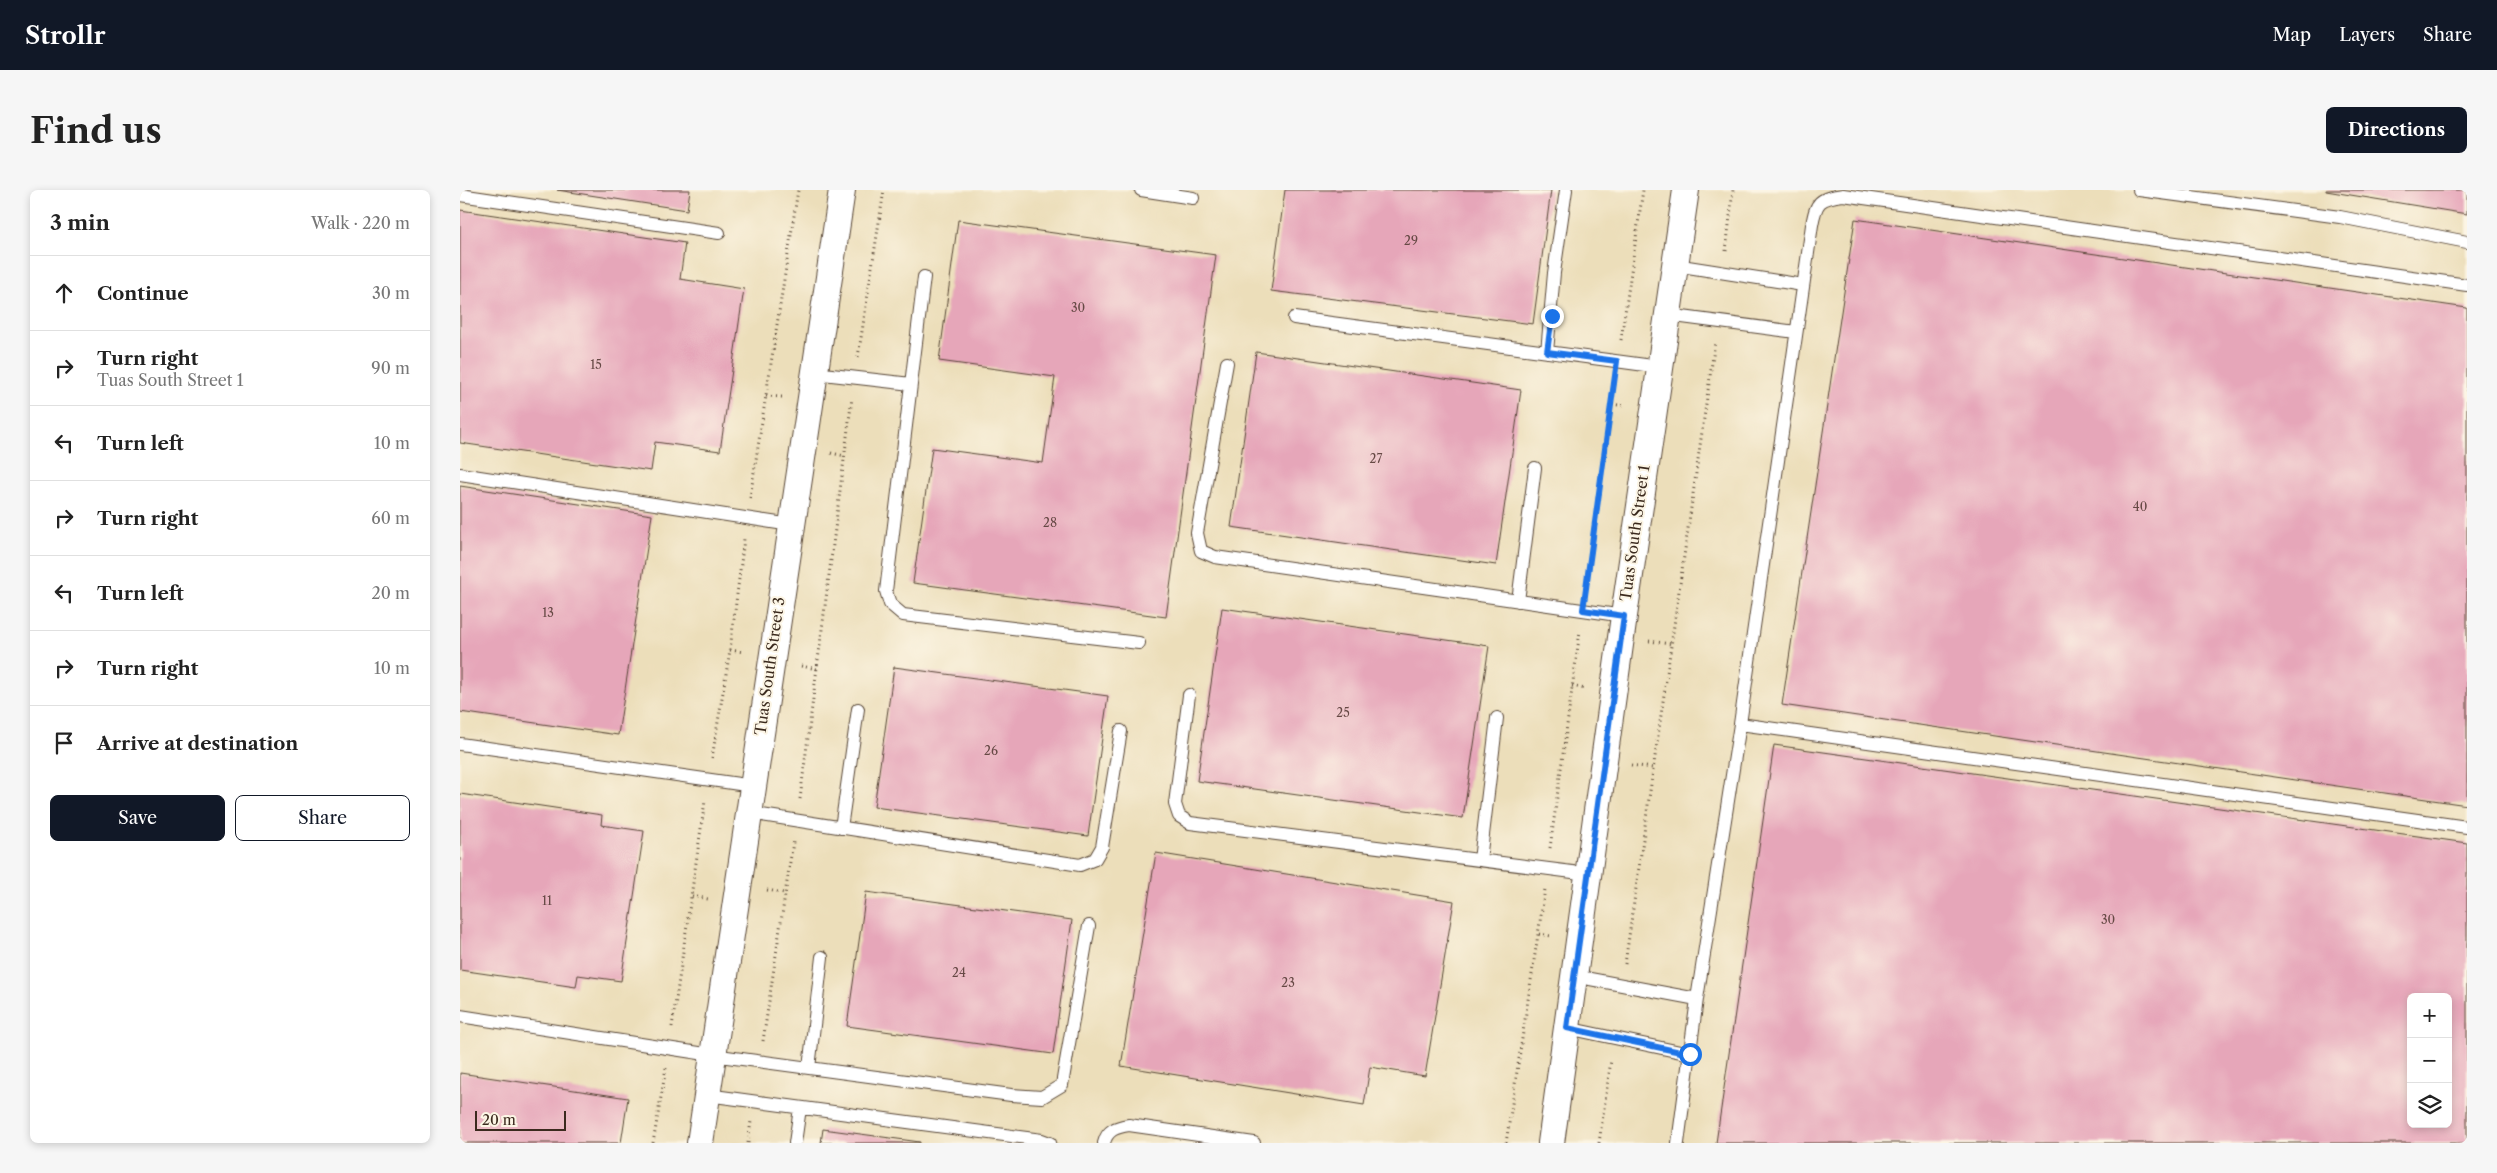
<!DOCTYPE html>
<html lang="en">
<head>
<meta charset="utf-8">
<style>
  body { margin:0; font-family:"Libre Caslon Text",serif; background:#f6f6f6; color:#222 }
  .controls { position:absolute; right:15px; bottom:15px; display:grid; overflow:hidden; border-radius:8px; box-shadow:0 2px 8px #0003 }
  .controls button { width:45px; height:45px; display:grid; place-items:center; padding:0; border:0; border-bottom:1px solid #e0e0e0; background:#fff; color:#222; font:25px sans-serif }
  .scale { position:absolute; left:15px; bottom:12px; width:91px; box-sizing:border-box; padding-left:5px; border:2px solid #3b2a1e; border-top:0; font-size:14px; line-height:18px; white-space:nowrap; color:#3b2a1e; -webkit-text-stroke:4px #fcf5e5; paint-order:stroke }
  .stop { position:absolute; width:15px; height:15px; margin:-11px; border:4px solid #1a73e8; border-radius:50%; background:#fff }
  .stop.end { background:#1a73e8; border-color:#fff; box-shadow:0 1px 5px #0008 }
  .list { margin:0; padding:0; list-style:none }
  h2 { display:flex; justify-content:space-between; align-items:center; height:65px; margin:0; padding:0 20px; font-size:21px }
  h2 small { font-size:16px; font-weight:400; color:#767676 }
  .list li { display:grid; grid-template-columns:32px 1fr auto; gap:15px; align-items:center; box-sizing:border-box; height:75px; padding:0 20px; border-top:1px solid #e0e0e0 }
  .list b { display:block; font-size:19px; white-space:nowrap }
  .list p { margin:0; font-size:16px; white-space:nowrap; color:#767676 }
  .list em { font-size:16px; font-style:normal; color:#767676 }
  .actions { display:flex; gap:10px; padding:15px 20px }
  .actions a { flex:1; padding:11px 0; border:1px solid #111827; border-radius:8px; text-align:center; font-size:18px; color:#111827 }
  .actions .main { background:#111827; color:#fff }
  .icon { flex:none; width:28px; height:28px; fill:none; stroke:currentColor; stroke-width:2; stroke-linecap:round; stroke-linejoin:round }
  .map { position:relative; flex:none; width:2007px; height:953px; overflow:hidden; border-radius:8px }
  header { display:flex; align-items:center; gap:30px; box-sizing:border-box; height:70px; padding:0 25px; background:#111827; color:#fff }
  header strong { font-size:24px }
  nav { display:flex; gap:28px; margin-inline-start:auto; font-size:18px }
  .intro { display:flex; align-items:center; justify-content:space-between; box-sizing:border-box; height:120px; padding:0 30px }
  h1 { margin:0; font-size:35px }
  .button { padding:12px 22px; border-radius:8px; background:#111827; color:#fff; font-size:18px; font-weight:700 }
  main { display:flex; gap:30px; padding:0 30px }
  aside { flex:1; background:#fff; border-radius:8px; box-shadow:0 2px 8px #0003 }
  .map>svg:first-child { display:block }
  .building { fill:#e6a6b9; fill-rule:evenodd }
  .lines { fill:none; stroke-linecap:round; stroke-linejoin:round }
  .lane-casing { stroke:#564535; stroke-width:14 }
  .street-casing { stroke:#564535; stroke-width:28 }
  .path { stroke:#564535; stroke-width:3; stroke-dasharray:1 4; stroke-linecap:butt }
  .lane { stroke:#fff; stroke-width:12 }
  .street { stroke:#fff; stroke-width:26 }
  .route { stroke:#1a73e8; stroke-width:6 }
  .labels { text-anchor:middle; stroke-width:4; stroke-linejoin:round; paint-order:stroke }
  .number-label { font-size:12px; fill:#664945 }
  .street-label { font-size:15px; fill:#3b2a1e; stroke:#fcf5e5 }
</style>
</head>
<body>
<header>
<strong>Strollr</strong>
<nav><a>Map</a><a>Layers</a><a>Share</a></nav>
</header>
<div class="intro"><h1>Find us</h1><a class="button">Directions</a></div>
<main>
<aside>
<h2>3 min<small>Walk · 220 m</small></h2>
<ul class="list">
<li><svg class="icon" aria-label="ahead" viewBox="0 0 24 24"><path d="M12 20V5M6 11l6-6 6 6"/></svg><div><b>Continue</b></div><em>30 m</em></li>
<li><svg class="icon" aria-label="right" viewBox="0 0 24 24"><path d="M7 20v-9h11M14 6l5 5-5 5"/></svg><div><b>Turn right</b><p>Tuas South Street 1</p></div><em>90 m</em></li>
<li><svg class="icon" aria-label="left" viewBox="0 0 24 24"><path d="M17 20v-9H6M10 6l-5 5 5 5"/></svg><div><b>Turn left</b></div><em>10 m</em></li>
<li><svg class="icon" aria-label="right" viewBox="0 0 24 24"><path d="M7 20v-9h11M14 6l5 5-5 5"/></svg><div><b>Turn right</b></div><em>60 m</em></li>
<li><svg class="icon" aria-label="left" viewBox="0 0 24 24"><path d="M17 20v-9H6M10 6l-5 5 5 5"/></svg><div><b>Turn left</b></div><em>20 m</em></li>
<li><svg class="icon" aria-label="right" viewBox="0 0 24 24"><path d="M7 20v-9h11M14 6l5 5-5 5"/></svg><div><b>Turn right</b></div><em>10 m</em></li>
<li><svg class="icon" aria-label="arrive" viewBox="0 0 24 24"><path d="M6 21V4h12l-3 4 3 4H6"/></svg><div><b>Arrive at destination</b></div></li>
</ul>
<div class="actions"><a class="main">Save</a><a>Share</a></div>
</aside>
<div class="map">
<svg width="2007" height="953" viewBox="0 0 2007 953">
  <rect width="100%" height="100%" fill="#fcf5e5"/>
  <filter id="ink" filterUnits="userSpaceOnUse"><feTurbulence type="fractalNoise" baseFrequency=".02" numOctaves="2"/><feDisplacementMap in="SourceGraphic" scale="10" xChannelSelector="R" yChannelSelector="G"/><feConvolveMatrix kernelMatrix="1 2 1 2 8 2 1 2 1" color-interpolation-filters="sRGB"/></filter>
  <filter id="wash" filterUnits="userSpaceOnUse"><feTurbulence type="fractalNoise" baseFrequency=".0096" numOctaves="4" result="noise"/><feDisplacementMap in="SourceGraphic" scale="20" xChannelSelector="R" yChannelSelector="G"/><feGaussianBlur stdDeviation="1.12" result="paint"/><feColorMatrix in="noise" values="0 0 0 0 0 0 0 0 0 0 0 0 0 0 0 0 0 1.4 0 .05"/><feComposite in="paint" operator="in"/></filter>
  <g filter="url(#wash)">
    <rect width="100%" height="100%" fill="#ecdeba"/>
    <g id="blocks">
      <!-- building -->
      <path class="building" d="M 97,0 L 230,0 L 227,20 Z
        M 825,0 L 1091,0 L 1073,134 L 811,101 Z
        M 1866,0 L 2007,0 L 2007,24 L 1866,1 Z
        M 0,20 L 225,53 L 220,89 L 284,99 L 260,261 L 195,252 L 191,281 L 0,253 Z
        M 1395,29 L 2007,118 L 2007,615 L 1322,515 Z
        M 498,30 L 756,65 L 706,427 L 453,393 L 472,258 L 583,273 L 595,187 L 479,171 Z
        M 796,162 L 1061,200 L 1036,375 L 771,337 Z
        M 0,296 L 192,325 L 158,545 L 0,522 Z
        M 762,418 L 1029,456 L 1003,628 L 737,591 Z
        M 434,477 L 648,506 L 628,646 L 414,617 Z
        M 1314,555 L 2007,653 L 2007,953 L 1256,953 ZM 1951,807 L 1988,807 L 1988,934 L 1951,934 Z
        M 0,604 L 142,625 L 141,635 L 184,641 L 161,791 L 118,785 L 116,797 L 0,780 Z
        M 696,663 L 994,711 L 965,886 L 910,877 L 904,915 L 661,876 Z
        M 406,702 L 612,730 L 593,864 L 387,836 Z
        M 0,883 L 168,908 L 161,953 L 0,953 Z
        M 363,939 L 460,952 L 460,953 L 361,953 Z"/>
    </g>
  </g>
  <g filter="url(#ink)">
    <use href="#blocks" fill-opacity="0" stroke="#564535" stroke-width="1"/>
    <g class="lines">
      <!-- lane casing -->
      <g class="lane-casing">
        <path id="lane" d="M 681,0 L 733,8
          M 1679,0 L 1880,27 L 2007,52
          M 0,5 L 259,43
          M 1215,75 L 1343,95
          M 464,87 L 426,401 L 430,414 L 443,425 L 679,453
          M 1207,125 L 1336,142
          M 834,128 L 1200,177
          M 1087,162 L 1094,83 L 1106,0
          M 767,173 L 737,343 L 741,361 L 755,367 L 1164,426
          M 354,183 L 451,194
          M 0,284 L 331,335
          M 1058,411 L 1075,278
          M 729,505 L 715,614 L 719,626 L 730,633 L 1128,684
          M 1280,534 L 2007,637
          M 0,554 L 293,596
          M 289,623 L 620,675 L 635,669 L 642,657 L 661,541
          M 381,638 L 398,519
          M 1020,670 L 1037,528
          M 1114,786 L 1237,809
          M 0,826 L 252,865 L 551,905 L 582,907 L 602,895 L 629,736
          M 1107,838 L 1230,864
          M 349,878 L 362,767
          M 247,905 L 582,950 L 590,953
          M 335,953 L 340,918
          M 644,953 C 647,940 656,937 669,935 L 794,953
          M 1218,953 L 1237,809 L 1280,534 L 1352,35 C 1356,12 1359,8 1383,5 L 2007,95"/>
      </g>
      <!-- street casing -->
      <g class="street-casing">
        <path id="street" d="M 240,953 L 382,0
          M 1091,953 L 1164,426 L 1226,0"/>
      </g>
      <!-- path -->
      <path class="path" d="M 1266,61 L 1273,0
        M 1161,150 L 1183,0
        M 398,167 L 424,0
        M 306,206 L 322,207
        M 1152,214 L 1165,216
        M 371,263 L 385,266
        M 290,308 L 338,0
        M 1126,398 L 1154,194
        M 1189,451 L 1211,454
        M 270,460 L 284,462
        M 341,476 L 357,479
        M 1112,496 L 1125,499
        M 252,568 L 270,460 L 284,349
        M 1171,575 L 1193,578
        M 340,609 L 392,208
        M 1090,658 L 1120,441
        M 307,700 L 324,703
        M 232,706 L 248,709
        M 1079,744 L 1091,746
        M 1165,774 L 1255,152
        M 212,837 L 245,611
        M 303,851 L 333,652
        M 193,953 L 206,878
        M 288,953 L 291,931
        M 1046,953 L 1085,699
        M 1139,953 L 1151,870"/>
      <!-- lane -->
      <use href="#lane" class="lane"/>
      <!-- street -->
      <use href="#street" class="street"/>
    </g>
  </g>
  <g class="lines" filter="url(#ink)">
    <!-- route -->
    <path class="route" d="M 1092,126 L 1087,162 L 1157,171 L 1123,420 L 1164,426 L 1107,838 L 1230,864"/>
  </g>
  <g class="labels">
    <!-- number labels -->
    <g class="number-label">
      <text x="951" y="55">29</text>
      <text x="618" y="122">30</text>
      <text x="136" y="179">15</text>
      <text x="916" y="273">27</text>
      <text x="1680" y="321">40</text>
      <text x="590" y="337">28</text>
      <text x="88" y="427">13</text>
      <text x="883" y="527">25</text>
      <text x="531" y="565">26</text>
      <text x="87" y="715">11</text>
      <text x="1648" y="734">30</text>
      <text x="499" y="787">24</text>
      <text x="828" y="797">23</text>
    </g>
    <!-- street labels -->
    <g class="street-label">
      <text transform="translate(1175 343) rotate(-82)" y="5">Tuas South Street 1</text>
      <text transform="translate(310 476) rotate(-82)" y="5">Tuas South Street 3</text>
    </g>
  </g>
</svg>
<div class="controls">
<button>+</button>
<button>−</button>
<button><svg class="icon" aria-label="layers" viewBox="0 0 24 24"><path d="M12 4l9 5-9 5-9-5zM3 14l9 5 9-5"/></svg></button>
</div>
<div class="scale">20 m</div>
<div class="stop" style="left:1230px;top:864px"></div>
<div class="stop end" style="left:1092px;top:126px"></div>
</div>
</main>
</body>
</html>
